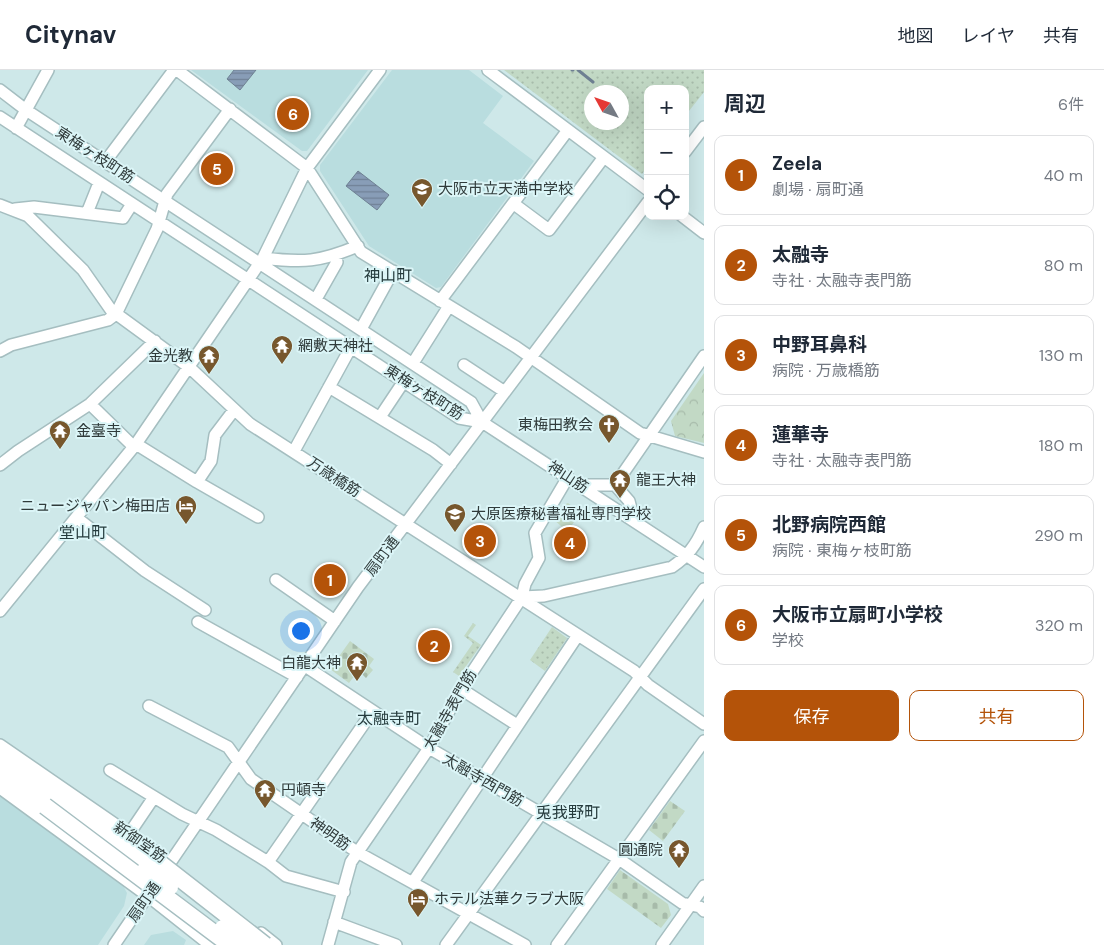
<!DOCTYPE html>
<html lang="ja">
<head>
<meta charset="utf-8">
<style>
  body { margin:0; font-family:"DM Sans","Noto Sans JP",sans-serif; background:#f2f2f3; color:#1f2937 }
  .controls { position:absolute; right:15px; top:15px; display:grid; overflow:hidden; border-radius:10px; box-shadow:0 5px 20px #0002 }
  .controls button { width:45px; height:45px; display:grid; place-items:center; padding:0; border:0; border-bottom:1px solid #e0e1e3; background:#fff; color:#1f2937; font:25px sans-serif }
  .compass { position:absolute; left:584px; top:15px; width:45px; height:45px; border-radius:50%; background:#fff; box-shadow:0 5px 20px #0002; rotate:310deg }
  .you { position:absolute; left:300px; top:560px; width:18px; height:18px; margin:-12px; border:4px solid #fff; border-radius:50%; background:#1a73e8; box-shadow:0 0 0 8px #1a73e833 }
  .badge { display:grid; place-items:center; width:32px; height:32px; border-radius:50%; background:#b45309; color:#fff; font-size:16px; font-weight:700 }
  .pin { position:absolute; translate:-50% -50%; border:2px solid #fff; box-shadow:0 1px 5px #0006 }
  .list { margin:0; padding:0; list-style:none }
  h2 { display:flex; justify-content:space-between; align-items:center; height:65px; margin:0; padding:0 20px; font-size:21px }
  h2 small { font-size:16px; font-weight:400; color:#747a83 }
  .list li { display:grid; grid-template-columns:32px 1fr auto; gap:15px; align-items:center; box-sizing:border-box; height:80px; margin:0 10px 10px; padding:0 10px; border:1px solid #e0e1e3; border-radius:10px }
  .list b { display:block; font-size:19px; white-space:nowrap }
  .list p { margin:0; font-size:16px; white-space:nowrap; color:#747a83 }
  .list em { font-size:16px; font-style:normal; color:#747a83 }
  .actions { display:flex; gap:10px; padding:15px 20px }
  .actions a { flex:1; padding:11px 0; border:1px solid #b45309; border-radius:10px; text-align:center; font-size:18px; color:#b45309 }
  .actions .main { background:#b45309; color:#fff }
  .icon { flex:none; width:28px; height:28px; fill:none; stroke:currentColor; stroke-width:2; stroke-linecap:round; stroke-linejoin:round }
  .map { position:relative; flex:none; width:704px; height:875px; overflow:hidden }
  header { display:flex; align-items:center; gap:30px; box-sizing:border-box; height:70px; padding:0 25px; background:#fff; border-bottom:1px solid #e0e1e3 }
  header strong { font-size:24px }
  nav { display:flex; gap:28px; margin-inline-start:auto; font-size:18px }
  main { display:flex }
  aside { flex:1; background:#fff }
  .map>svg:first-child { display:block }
  .built { fill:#b9dddf }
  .green { fill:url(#green-dots); fill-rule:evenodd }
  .forest { fill:url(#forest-crowns) }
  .cemetery { fill:url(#cemetery-stones) }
  .water { fill:url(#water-rules); stroke:#6e8092 }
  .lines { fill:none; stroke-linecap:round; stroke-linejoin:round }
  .stream { stroke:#6e8092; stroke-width:3 }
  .minor-casing { stroke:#a5bec0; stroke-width:14 }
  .highway-casing { stroke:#a5bec0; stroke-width:19 }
  .minor { stroke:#fff; stroke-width:11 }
  .highway { stroke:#fff; stroke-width:16 }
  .highway-bridge-casing { stroke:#a5bec0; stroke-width:19; stroke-linecap:butt }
  .highway-bridge { stroke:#fff; stroke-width:16 }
  .labels { text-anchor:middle; stroke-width:4; stroke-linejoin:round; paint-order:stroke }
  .street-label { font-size:15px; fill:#303b3b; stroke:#dbf5f7 }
  .poi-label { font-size:15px; fill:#303b3b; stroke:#dbf5f7; text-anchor:start }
  .neighbourhood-label { font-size:16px; fill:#253b3d; stroke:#dbf5f7 }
</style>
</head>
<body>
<header>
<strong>Citynav</strong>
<nav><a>地図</a><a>レイヤ</a><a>共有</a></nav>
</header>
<main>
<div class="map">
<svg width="704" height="875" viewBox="0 0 704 875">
  <defs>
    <pattern id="green-dots" width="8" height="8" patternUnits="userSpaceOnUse" patternTransform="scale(1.25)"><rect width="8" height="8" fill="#c2d9c5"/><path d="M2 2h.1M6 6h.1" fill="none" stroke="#a7bbaa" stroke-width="1.8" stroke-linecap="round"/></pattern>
    <pattern id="forest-crowns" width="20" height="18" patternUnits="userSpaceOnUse" patternTransform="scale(1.25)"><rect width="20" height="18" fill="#c2d9c5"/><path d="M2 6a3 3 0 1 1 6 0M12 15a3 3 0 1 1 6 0" fill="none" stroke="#a7bbaa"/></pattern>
    <pattern id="cemetery-stones" width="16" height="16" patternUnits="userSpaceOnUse" patternTransform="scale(1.25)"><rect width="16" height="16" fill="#c2d9c5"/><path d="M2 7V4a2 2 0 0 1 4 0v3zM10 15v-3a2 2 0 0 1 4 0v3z" fill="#a7bbaa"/></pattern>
    <pattern id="water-rules" width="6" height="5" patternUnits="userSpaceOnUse" patternTransform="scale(1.25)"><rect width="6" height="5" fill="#889db7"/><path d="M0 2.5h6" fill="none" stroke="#708196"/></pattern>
  </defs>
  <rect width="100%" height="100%" fill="#cee8e9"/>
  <!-- built -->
  <path class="built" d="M 191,0 L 368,0 L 307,81 L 302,81 Z
    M 392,0 L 469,0 L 503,26 L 483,53 L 534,91 L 441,217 L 436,218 L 369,176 L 320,101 L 320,95 Z
    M 0,726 L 120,810 L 127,823 L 124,836 L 98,875 L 0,875 Z
    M 173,861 L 186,870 L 184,875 L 144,875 L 151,865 Z"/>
  <!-- green -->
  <path class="green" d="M 504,0 L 704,0 L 704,22 L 685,46 L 685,19 L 648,19 L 648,96 L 642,104 ZM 592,22 L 622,22 L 622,52 L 592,52 Z
    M 473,553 L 476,555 L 468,566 L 481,575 L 459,606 L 453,602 L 473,573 L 464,566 Z
    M 552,557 L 567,568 L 545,601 L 530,590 Z"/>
  <!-- forest -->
  <path class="forest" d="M 704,303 L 704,373 L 675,366 L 671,351 Z"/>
  <!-- cemetery -->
  <path class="cemetery" d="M 568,433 L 581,443 L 567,461 L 554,450 L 563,435 Z
    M 350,571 L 374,589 L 369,596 L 373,600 L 366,608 L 361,603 L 358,606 L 355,605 L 349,613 L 330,599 Z
    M 670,731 L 685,741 L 663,771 L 649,760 Z
    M 620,800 L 668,834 L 671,845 L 661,858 L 607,819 Z"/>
  <!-- water -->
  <path class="water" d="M 234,0 L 256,0 L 240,20 L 227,9 Z
    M 358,101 L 389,125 L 377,140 L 346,116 Z"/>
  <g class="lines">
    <!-- stream -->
    <path class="stream" d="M 572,0 L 573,0
      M 578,0 L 593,12
      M 600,22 L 601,21
      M 592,33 L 589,36 L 592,39"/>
    <!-- minor casing -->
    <g class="minor-casing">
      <path id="minor" d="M 177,0 L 307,98 L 361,182 L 516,277 L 640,363 L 704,382
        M 488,0 L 648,120
        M 0,20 L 26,40 L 471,332 L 482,352 L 459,348 L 0,47
        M 16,58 L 48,0
        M 685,82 L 704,57
        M 105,92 L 174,0
        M 514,134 L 549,160 L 604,87
        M 0,135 L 28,146 L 83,200 L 111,240 L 189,297 L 250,354 L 634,601 L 648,615 L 704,654
        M 15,139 L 34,137 L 123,148 L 132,134
        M 87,143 L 99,113
        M 682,146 L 704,163
        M 263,188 C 304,193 319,192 358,176
        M 316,229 L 337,192 L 335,185
        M 440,231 L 568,60
        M 361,259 L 393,201
        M 0,281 L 11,275 L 108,250 L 116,244 L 157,159 L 167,124 L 230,39
        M 413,293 L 449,236
        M 464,295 L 505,322
        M 329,317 L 433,380 L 451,394
        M 90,334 L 134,377
        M 380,347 L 404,311
        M 482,352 L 704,497
        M 136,374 L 197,412 L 258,447
        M 294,381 L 351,277
        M 0,395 L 18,381 L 90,334 L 155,271
        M 197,412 L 211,391 L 215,365 L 234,340
        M 580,415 L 615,415 L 704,286
        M 615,415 L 629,431 L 634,450
        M 77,448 L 145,501 L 205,540
        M 276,510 L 335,551
        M 522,527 L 544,526 L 672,497 C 688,486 696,475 704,457
        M 0,541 L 136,374 L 263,188 L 307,98 L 380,0
        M 198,552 L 297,607
        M 305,596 L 429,678 L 619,789 L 682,833 L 700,837 L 704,841
        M 461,619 L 517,655
        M 149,636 L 228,677 L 251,709 L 357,782 L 525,875
        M 0,675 L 167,790
        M 110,700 L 182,744 L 216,760 L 268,792 L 286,806 L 344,822
        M 0,718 L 148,826 L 210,875
        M 129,764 L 154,727
        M 268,792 L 372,642
        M 413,812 L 578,565
        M 334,852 L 396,875
        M 261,863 L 276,875
        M 114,875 L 358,517 L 648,132
        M 328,875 L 351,792 L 429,678 L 461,619 L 522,527 L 525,514 L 539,488 L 535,463 L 568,407
        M 446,875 L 704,519
        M 557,875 L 704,671
        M 662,875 L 704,816"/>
    </g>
    <!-- highway casing -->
    <g class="highway-casing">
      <path id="highway" d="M 0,689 L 152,795
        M 0,705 L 55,745"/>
    </g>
    <!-- minor -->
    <use href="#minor" class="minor"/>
    <!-- highway -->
    <use href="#highway" class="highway"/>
    <!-- highway-bridge casing -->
    <g class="highway-bridge-casing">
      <path id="highway-bridge" d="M 45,736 L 230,875
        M 156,790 L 265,875
        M 146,798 L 170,817
        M 223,858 L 245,875"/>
    </g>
    <!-- highway-bridge -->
    <use href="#highway-bridge" class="highway-bridge"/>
  </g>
  <!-- icons -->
  <defs>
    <g id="school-pin" transform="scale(1.125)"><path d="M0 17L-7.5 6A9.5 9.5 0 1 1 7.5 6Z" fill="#77572d" stroke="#dbf5f7"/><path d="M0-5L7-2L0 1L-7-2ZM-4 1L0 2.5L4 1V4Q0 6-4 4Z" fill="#fff"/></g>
    <g id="temple-pin" transform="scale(1.125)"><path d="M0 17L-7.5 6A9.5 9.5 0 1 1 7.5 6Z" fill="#77572d" stroke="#dbf5f7"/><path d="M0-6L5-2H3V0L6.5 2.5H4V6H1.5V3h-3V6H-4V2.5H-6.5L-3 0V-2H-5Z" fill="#fff"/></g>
    <g id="church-pin" transform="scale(1.125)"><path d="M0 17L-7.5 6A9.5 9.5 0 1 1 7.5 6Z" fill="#77572d" stroke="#dbf5f7"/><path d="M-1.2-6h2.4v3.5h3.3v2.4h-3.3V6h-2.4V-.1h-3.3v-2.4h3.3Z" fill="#fff"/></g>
    <g id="hotel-pin" transform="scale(1.125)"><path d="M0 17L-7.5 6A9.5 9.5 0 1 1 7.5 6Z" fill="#77572d" stroke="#dbf5f7"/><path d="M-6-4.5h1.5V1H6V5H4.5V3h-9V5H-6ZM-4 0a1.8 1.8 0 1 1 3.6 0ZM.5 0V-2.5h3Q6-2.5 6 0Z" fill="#fff"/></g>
    <g id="university-pin" transform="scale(1.125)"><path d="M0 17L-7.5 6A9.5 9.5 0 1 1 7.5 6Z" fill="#77572d" stroke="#dbf5f7"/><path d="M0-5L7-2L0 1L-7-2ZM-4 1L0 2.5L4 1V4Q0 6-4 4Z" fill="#fff"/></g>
  </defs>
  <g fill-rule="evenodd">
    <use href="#school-pin" x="422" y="119"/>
    <use href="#temple-pin" x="282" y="276"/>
    <use href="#temple-pin" x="209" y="286"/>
    <use href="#church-pin" x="609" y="355"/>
    <use href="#temple-pin" x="60" y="361"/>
    <use href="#temple-pin" x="620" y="410"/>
    <use href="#hotel-pin" x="186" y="436"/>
    <use href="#university-pin" x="455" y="444"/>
    <use href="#temple-pin" x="357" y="593"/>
    <use href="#temple-pin" x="265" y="720"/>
    <use href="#temple-pin" x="679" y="780"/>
    <use href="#hotel-pin" x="418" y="829"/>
  </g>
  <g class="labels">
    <!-- street labels -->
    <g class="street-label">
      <text transform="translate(95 85) rotate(33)" y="5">東梅ヶ枝町筋</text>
      <text transform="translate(424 322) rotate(32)" y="5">東梅ヶ枝町筋</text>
      <text transform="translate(334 407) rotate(33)" y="5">万歳橋筋</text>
      <text transform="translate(568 407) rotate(33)" y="5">神山筋</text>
      <text transform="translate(382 486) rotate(-53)" y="5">扇町通</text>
      <text transform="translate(450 640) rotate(-60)" y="5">太融寺表門筋</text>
      <text transform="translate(483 710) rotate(30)" y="5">太融寺西門筋</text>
      <text transform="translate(330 764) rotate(35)" y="5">神明筋</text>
      <text transform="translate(140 772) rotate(35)" y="5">新御堂筋</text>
      <text transform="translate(144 832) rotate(-55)" y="5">扇町通</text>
    </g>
    <!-- poi labels -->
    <g class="poi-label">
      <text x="438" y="124">大阪市立天満中学校</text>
      <text x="298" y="281">網敷天神社</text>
      <text x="193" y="291" text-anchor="end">金光教</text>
      <text x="593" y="360" text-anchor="end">東梅田教会</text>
      <text x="76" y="366">金臺寺</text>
      <text x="636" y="415">龍王大神</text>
      <text x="170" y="441" text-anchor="end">ニュージャパン梅田店</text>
      <text x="471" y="449">大原医療秘書福祉専門学校</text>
      <text x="341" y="598" text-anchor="end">白龍大神</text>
      <text x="281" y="725">円頓寺</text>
      <text x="663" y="785" text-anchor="end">圓通院</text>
      <text x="434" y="834">ホテル法華クラブ大阪</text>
    </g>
    <!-- neighbourhood labels -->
    <g class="neighbourhood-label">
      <text x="388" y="211">神山町</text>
      <text x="83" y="468">堂山町</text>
      <text x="389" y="654">太融寺町</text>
      <text x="568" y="748">兎我野町</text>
    </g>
  </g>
</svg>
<div class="controls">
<button>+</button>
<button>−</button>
<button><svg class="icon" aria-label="locate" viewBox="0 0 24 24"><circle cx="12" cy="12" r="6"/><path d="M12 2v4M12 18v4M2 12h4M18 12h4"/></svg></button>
</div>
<svg class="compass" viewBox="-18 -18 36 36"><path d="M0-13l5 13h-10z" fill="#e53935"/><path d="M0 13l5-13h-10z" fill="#747a83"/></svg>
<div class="you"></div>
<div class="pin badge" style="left:330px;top:510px">1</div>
<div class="pin badge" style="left:434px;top:576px">2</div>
<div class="pin badge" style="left:480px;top:471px">3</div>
<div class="pin badge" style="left:570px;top:473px">4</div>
<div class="pin badge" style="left:217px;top:99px">5</div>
<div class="pin badge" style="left:293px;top:44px">6</div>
</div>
<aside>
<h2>周辺<small>6件</small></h2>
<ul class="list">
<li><span class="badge">1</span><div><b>Zeela</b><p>劇場 · 扇町通</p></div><em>40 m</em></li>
<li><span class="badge">2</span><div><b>太融寺</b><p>寺社 · 太融寺表門筋</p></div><em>80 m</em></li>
<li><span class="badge">3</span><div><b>中野耳鼻科</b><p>病院 · 万歳橋筋</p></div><em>130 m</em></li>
<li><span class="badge">4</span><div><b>蓮華寺</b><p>寺社 · 太融寺表門筋</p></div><em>180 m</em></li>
<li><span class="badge">5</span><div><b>北野病院西館</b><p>病院 · 東梅ヶ枝町筋</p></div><em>290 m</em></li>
<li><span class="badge">6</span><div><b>大阪市立扇町小学校</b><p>学校</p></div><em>320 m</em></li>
</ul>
<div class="actions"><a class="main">保存</a><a>共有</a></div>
</aside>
</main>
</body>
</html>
